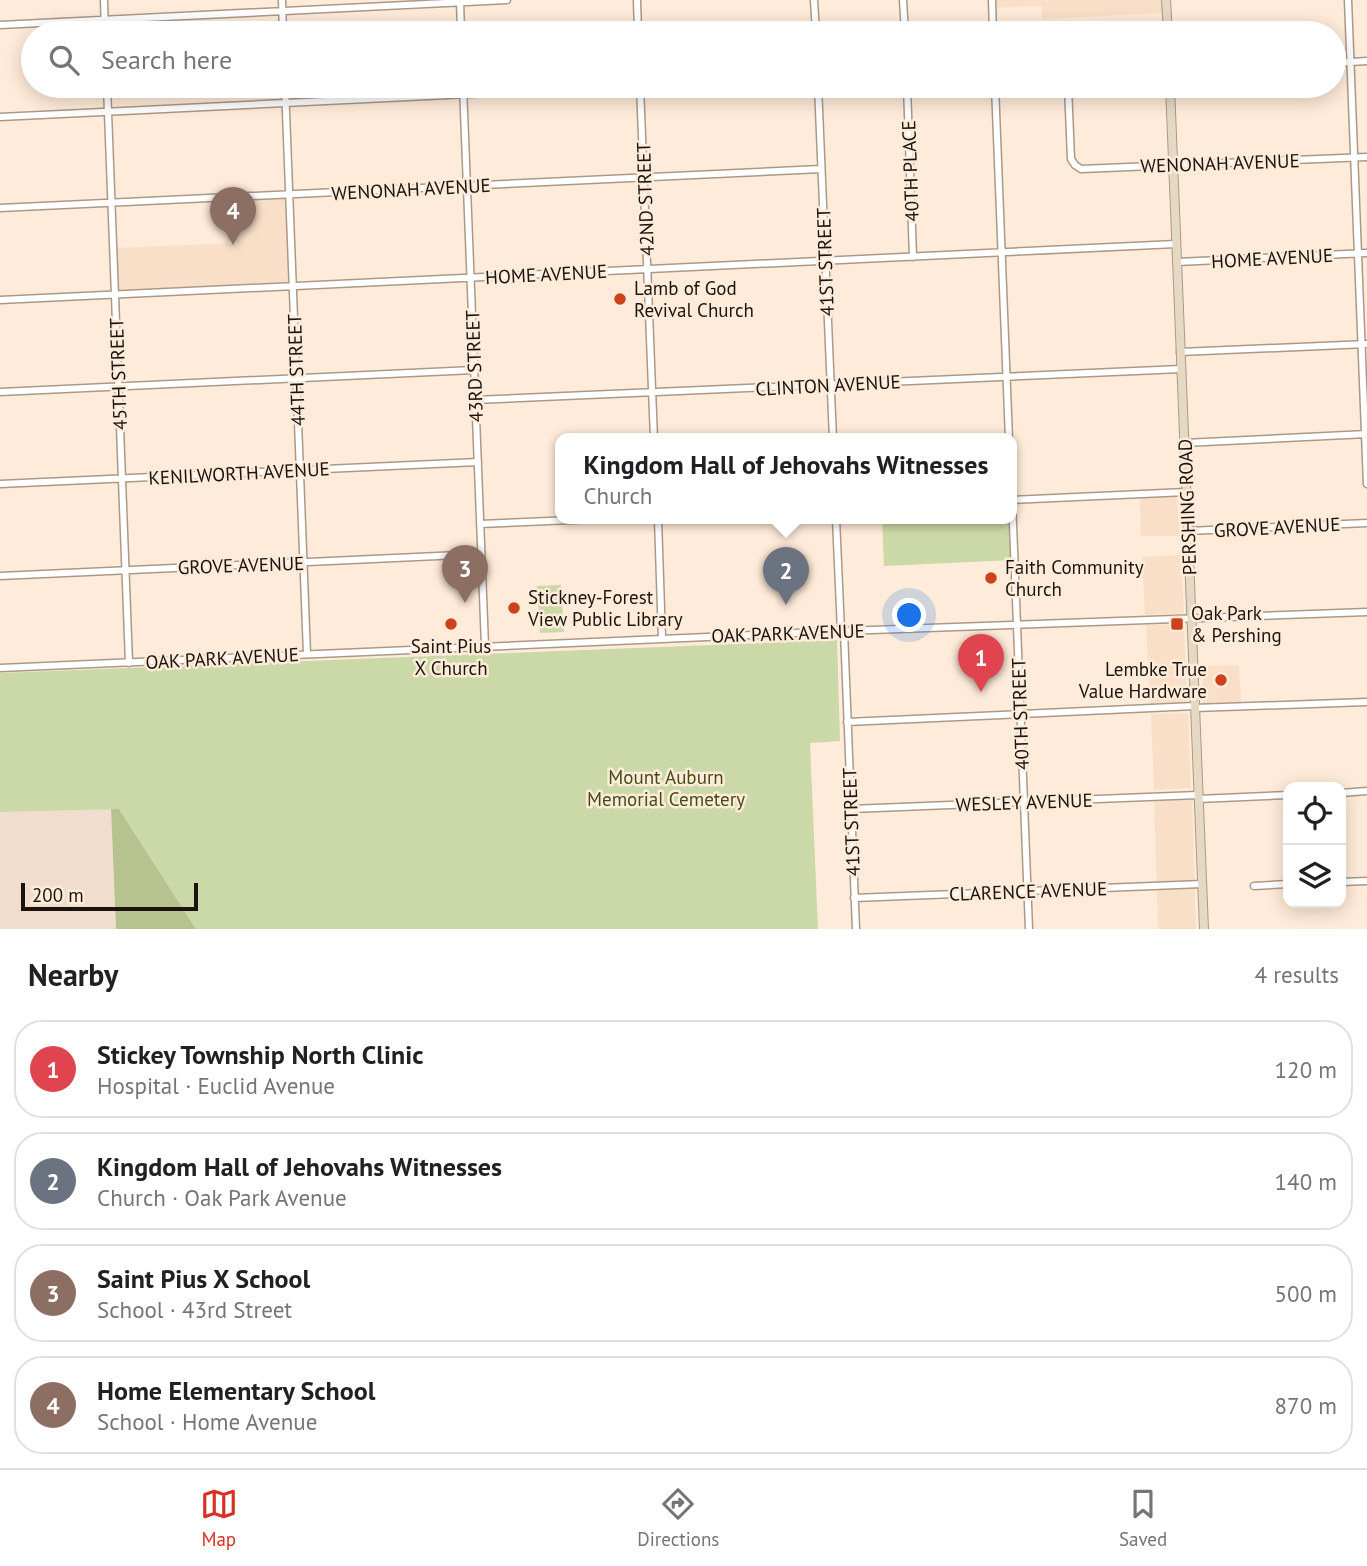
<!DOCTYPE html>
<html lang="en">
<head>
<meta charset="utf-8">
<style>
  body { margin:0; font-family:"PT Sans",sans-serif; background:#f6f6f6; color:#202124 }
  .controls { position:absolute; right:21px; bottom:21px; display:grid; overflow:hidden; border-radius:14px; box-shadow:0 4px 18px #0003 }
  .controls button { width:63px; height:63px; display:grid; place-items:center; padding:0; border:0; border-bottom:2px solid #e0e0e0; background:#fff; color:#202124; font:35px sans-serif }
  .scale { position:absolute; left:21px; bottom:18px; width:177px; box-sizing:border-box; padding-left:7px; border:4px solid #1b140e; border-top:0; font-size:19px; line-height:24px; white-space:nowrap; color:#1b140e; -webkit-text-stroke:5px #ffebd9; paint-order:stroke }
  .you { position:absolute; left:910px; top:616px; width:24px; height:24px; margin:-18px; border:5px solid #fff; border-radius:50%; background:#1a73e8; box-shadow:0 0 0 10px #1a73e833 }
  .badge { display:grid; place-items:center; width:46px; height:46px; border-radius:50%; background:#d93025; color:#fff; font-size:23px; font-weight:700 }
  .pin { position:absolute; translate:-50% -58px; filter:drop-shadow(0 2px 4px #0008) }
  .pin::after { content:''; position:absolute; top:37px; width:24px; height:21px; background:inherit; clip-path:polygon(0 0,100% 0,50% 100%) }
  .popup { position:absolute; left:555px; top:433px; width:462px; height:91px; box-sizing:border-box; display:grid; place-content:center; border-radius:14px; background:#fff; filter:drop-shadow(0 2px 5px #0005); font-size:23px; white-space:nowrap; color:#757577 }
  .popup b { font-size:26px; color:#202124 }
  .popup::after { content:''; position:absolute; left:50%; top:100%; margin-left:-14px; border:14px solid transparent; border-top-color:#fff }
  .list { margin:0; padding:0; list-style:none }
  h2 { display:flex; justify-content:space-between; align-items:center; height:91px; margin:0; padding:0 28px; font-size:30px }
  h2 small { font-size:23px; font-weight:400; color:#757577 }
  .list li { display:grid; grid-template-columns:46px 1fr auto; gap:21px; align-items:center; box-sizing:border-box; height:98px; margin:0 14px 14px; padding:0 14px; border:2px solid #e0e0e0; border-radius:28px }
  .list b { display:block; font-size:26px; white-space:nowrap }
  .list p { margin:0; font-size:23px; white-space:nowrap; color:#757577 }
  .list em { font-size:23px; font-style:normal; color:#757577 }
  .icon { flex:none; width:38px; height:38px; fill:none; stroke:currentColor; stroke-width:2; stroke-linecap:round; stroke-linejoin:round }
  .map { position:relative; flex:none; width:1367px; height:929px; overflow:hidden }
  .search { position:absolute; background:#fff; box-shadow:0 4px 18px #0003; left:21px; right:21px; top:21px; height:77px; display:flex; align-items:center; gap:18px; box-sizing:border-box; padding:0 24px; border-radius:38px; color:#757577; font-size:26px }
  .sheet { height:539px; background:#fff }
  nav { display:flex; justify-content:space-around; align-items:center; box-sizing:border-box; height:98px; border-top:2px solid #e0e0e0; background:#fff; font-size:19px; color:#757577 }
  nav a { display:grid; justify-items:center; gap:4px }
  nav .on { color:#d93025 }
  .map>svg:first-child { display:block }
  .built { fill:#f9dfc7 }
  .industrial { fill:#f1ddce }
  .green { fill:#cbd8a7 }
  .forest { fill:#b6c38f }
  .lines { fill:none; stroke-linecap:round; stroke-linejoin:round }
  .street-casing { stroke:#ab9988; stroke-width:9 }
  .secondary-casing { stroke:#ab9988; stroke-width:10 }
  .street { stroke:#fff; stroke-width:6 }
  .secondary { stroke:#e5d9c4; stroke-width:8 }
  .poi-dot { fill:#cc421d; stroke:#ffebd9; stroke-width:2.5 }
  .labels { text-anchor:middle; stroke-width:5; stroke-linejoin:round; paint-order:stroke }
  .street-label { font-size:19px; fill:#1b140e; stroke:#ffebd9 }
  .poi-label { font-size:19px; fill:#1b140e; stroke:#ffebd9; text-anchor:start }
  .park-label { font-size:19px; fill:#434e15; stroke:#ffebd9 }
</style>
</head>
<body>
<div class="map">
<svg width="1367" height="929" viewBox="0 0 1367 929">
  <rect width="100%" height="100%" fill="#ffebd9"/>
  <!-- built -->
  <path class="built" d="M 994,0 L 1162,0 L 1163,13 L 1042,19 L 1042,6 L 994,8 Z
    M 288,195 L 291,286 L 117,293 L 116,248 L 235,243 L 234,197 Z
    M 1140,496 L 1177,496 L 1180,536 L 1141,536 Z
    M 1181,555 L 1184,613 L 1145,615 L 1142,557 Z
    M 1184,624 L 1187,702 L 1150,704 L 1146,625 Z
    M 1239,665 L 1241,702 L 1203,703 L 1203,666 Z
    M 1188,713 L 1191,788 L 1154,790 L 1151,714 Z
    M 1192,798 L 1196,929 L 1158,929 L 1154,800 Z"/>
  <!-- industrial -->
  <path class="industrial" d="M 111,809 L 116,929 L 0,929 L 0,812 Z"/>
  <!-- green -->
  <path class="green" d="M 882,519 L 1011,519 L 1013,560 L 884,566 Z
    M 561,585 L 564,632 L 540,633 L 537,586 Z
    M 837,640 L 840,741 L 810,743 L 818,929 L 196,929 L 119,809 L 0,812 L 0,673 Z"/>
  <!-- forest -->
  <path class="forest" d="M 111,809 L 119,809 L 196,929 L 116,929 Z"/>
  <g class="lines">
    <!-- street casing -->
    <g class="street-casing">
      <path id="street" d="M 104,0 L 105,33
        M 282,0 L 283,33
        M 460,0 L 461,33
        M 637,0 L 638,33
        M 814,0 L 816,33
        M 903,0 L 905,33
        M 992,0 L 993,33
        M 1348,0 L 1367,484
        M 0,25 L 507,0
        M 1334,63 L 1367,61
        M 107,86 L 129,663
        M 285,86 L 307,654
        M 463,86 L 485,646
        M 640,86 L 654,439
        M 818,86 L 833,439
        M 907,86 L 913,257
        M 995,86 L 1009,439
        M 1068,86 L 1071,159 L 1075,165 L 1081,169 L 1367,157
        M 0,117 L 635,86
        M 0,208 L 821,169
        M 1177,262 L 1367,253
        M 0,300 L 1176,244
        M 1180,352 L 1367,344
        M 0,392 L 474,370
        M 475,400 L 1181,369
        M 1184,443 L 1367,434
        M 0,484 L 478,462
        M 1012,499 L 1029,929
        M 1012,500 L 1186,492
        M 658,519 L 662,639
        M 836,519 L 841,631
        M 480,524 L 595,519
        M 1188,531 L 1367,523
        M 0,576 L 481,554
        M 844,631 L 856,929
        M 0,668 L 844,631 L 1367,612
        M 1195,708 L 1367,702
        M 847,722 L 1195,706
        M 1341,793 L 1367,791
        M 1198,799 L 1288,795
        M 851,809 L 1198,795
        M 1341,882 L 1367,881
        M 1254,886 L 1288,884
        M 854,898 L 1202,884"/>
    </g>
    <!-- secondary casing -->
    <g class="secondary-casing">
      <path id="secondary" d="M 1166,0 L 1168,33
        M 1170,86 L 1204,929"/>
    </g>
    <!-- street -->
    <use href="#street" class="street"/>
    <!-- secondary -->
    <use href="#secondary" class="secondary"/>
  </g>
  <!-- markers -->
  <g class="poi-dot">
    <circle cx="620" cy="299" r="7"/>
    <circle cx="991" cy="578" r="7"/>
    <circle cx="514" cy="608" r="7"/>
    <circle cx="451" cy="624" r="7"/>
    <rect x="1170" y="617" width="14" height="14" rx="3.5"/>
    <circle cx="1221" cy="680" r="7"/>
  </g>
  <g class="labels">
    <!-- street labels -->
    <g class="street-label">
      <text transform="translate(1220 163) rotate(-2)" y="7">WENONAH AVENUE</text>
      <text transform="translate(910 171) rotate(-92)" y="7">40TH PLACE</text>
      <text transform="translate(411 189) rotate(-3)" y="7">WENONAH AVENUE</text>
      <text transform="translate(645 199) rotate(-92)" y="7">42ND STREET</text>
      <text transform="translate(1272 258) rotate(-3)" y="7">HOME AVENUE</text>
      <text transform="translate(825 262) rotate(-92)" y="7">41ST STREET</text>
      <text transform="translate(546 274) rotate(-3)" y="7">HOME AVENUE</text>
      <text transform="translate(474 366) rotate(-92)" y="7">43RD STREET</text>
      <text transform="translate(296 370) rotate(-92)" y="7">44TH STREET</text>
      <text transform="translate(118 374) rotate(-92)" y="7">45TH STREET</text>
      <text transform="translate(828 385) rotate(-3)" y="7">CLINTON AVENUE</text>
      <text transform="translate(239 473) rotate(-3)" y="7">KENILWORTH AVENUE</text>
      <text transform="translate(1187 507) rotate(-92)" y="7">PERSHING ROAD</text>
      <text transform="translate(1277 527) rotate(-3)" y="7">GROVE AVENUE</text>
      <text transform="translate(241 565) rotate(-2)" y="7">GROVE AVENUE</text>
      <text transform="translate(788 633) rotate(-2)" y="7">OAK PARK AVENUE</text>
      <text transform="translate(222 658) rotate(-3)" y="7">OAK PARK AVENUE</text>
      <text transform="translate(1020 714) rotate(-92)" y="7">40TH STREET</text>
      <text transform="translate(1024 802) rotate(-2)" y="7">WESLEY AVENUE</text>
      <text transform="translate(851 822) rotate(-92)" y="7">41ST STREET</text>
      <text transform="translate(1028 891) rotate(-2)" y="7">CLARENCE AVENUE</text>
    </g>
    <!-- poi labels -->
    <g class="poi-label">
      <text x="634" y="295">Lamb of God<tspan x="634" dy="22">Revival Church</tspan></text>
      <text x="1005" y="574">Faith Community<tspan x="1005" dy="22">Church</tspan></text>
      <text x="528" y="604">Stickney-Forest<tspan x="528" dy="22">View Public Library</tspan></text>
      <text x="1191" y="620">Oak Park<tspan x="1191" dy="22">&amp; Pershing</tspan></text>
      <text x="451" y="653" text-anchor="middle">Saint Pius<tspan x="451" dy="22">X Church</tspan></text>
      <text x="1207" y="676" text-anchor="end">Lembke True<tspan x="1207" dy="22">Value Hardware</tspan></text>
    </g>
    <!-- park labels -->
    <g class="park-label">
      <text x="666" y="784">Mount Auburn<tspan x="666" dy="22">Memorial Cemetery</tspan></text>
    </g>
  </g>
</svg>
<div class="controls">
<button><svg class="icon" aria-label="locate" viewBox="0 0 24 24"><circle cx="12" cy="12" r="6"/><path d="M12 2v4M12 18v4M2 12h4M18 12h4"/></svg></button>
<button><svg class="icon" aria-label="layers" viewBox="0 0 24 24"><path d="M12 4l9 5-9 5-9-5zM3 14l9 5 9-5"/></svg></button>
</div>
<div class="scale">200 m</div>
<div class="you"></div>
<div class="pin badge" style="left:981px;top:692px;background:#e0444e">1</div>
<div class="pin badge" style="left:786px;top:605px;background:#6b7280">2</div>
<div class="popup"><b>Kingdom Hall of Jehovahs Witnesses</b>Church</div>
<div class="pin badge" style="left:465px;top:603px;background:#8d6e63">3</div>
<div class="pin badge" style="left:233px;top:245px;background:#8d6e63">4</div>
<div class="search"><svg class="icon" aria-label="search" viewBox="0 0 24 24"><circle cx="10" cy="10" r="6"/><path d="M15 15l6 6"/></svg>Search here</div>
</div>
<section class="sheet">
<h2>Nearby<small>4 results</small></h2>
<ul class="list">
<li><span class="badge" style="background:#e0444e">1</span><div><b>Stickey Township North Clinic</b><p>Hospital · Euclid Avenue</p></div><em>120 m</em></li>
<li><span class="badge" style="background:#6b7280">2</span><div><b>Kingdom Hall of Jehovahs Witnesses</b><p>Church · Oak Park Avenue</p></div><em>140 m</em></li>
<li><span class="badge" style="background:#8d6e63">3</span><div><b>Saint Pius X School</b><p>School · 43rd Street</p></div><em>500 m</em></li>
<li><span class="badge" style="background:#8d6e63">4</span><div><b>Home Elementary School</b><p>School · Home Avenue</p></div><em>870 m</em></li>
</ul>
</section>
<nav>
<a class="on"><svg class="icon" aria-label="map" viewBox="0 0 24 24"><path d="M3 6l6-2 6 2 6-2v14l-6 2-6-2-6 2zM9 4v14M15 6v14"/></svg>Map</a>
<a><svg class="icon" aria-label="directions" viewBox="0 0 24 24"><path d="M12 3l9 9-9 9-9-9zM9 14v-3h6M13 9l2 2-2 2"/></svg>Directions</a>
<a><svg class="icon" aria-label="saved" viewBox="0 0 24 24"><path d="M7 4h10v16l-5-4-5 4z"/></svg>Saved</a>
</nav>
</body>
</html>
